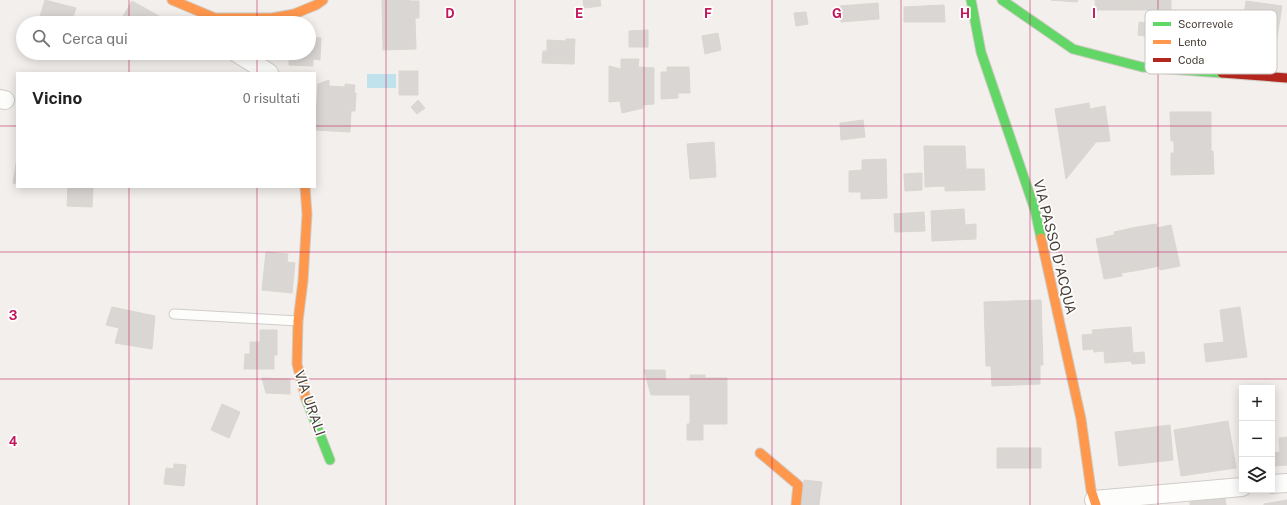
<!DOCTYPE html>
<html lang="it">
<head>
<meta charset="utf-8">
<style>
  body { margin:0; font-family:"Public Sans",sans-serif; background:#f6f6f6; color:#222 }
  .controls { position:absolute; right:12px; bottom:12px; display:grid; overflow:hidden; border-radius:0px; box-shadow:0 2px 10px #0003 }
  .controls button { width:36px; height:36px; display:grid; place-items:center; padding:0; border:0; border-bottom:1px solid #e0e0e0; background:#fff; color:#222; font:20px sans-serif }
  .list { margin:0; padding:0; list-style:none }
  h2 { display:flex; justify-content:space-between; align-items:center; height:52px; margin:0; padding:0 16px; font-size:17px }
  h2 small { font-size:13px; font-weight:400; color:#767676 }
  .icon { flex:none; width:22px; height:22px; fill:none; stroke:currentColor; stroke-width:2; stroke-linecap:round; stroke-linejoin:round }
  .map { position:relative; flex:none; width:1287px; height:505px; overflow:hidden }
  .search { position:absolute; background:#fff; box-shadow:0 2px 10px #0003; left:16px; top:16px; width:300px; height:44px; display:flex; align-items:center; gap:10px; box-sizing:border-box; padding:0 14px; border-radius:22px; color:#767676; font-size:15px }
  .panel { position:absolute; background:#fff; box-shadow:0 2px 10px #0003; left:16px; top:72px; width:300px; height:116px; border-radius:0px }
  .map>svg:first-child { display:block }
  .water { fill:#c0e2ec }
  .building { fill:#dad6d3; stroke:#dad6d2 }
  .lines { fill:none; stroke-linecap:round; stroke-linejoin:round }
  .lane-casing { stroke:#d0cdca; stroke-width:11 }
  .street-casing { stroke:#d0cdca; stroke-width:20 }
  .fast-casing { stroke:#d0cbc4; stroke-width:11 }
  .slow-casing { stroke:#d0cbc4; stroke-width:11 }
  .jam-casing { stroke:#d0cbc4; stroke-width:11 }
  .lane { stroke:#fdfdfc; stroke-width:9 }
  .street { stroke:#fdfdfc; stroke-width:18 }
  .fast { stroke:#63d668; stroke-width:9 }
  .slow { stroke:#ff974d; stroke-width:9 }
  .jam { stroke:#b3261e; stroke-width:9 }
  .grid { fill:none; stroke:#c2185b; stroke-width:1; stroke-opacity:0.55 }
  .labels { text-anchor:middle; stroke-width:3.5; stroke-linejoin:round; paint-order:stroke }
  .street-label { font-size:14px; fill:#473f38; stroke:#fff }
  .key { fill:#fff; stroke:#c8c5c3; stroke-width:1 }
  .key-label { font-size:11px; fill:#473f38 }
  .grid-label { font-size:13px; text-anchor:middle; font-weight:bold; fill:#c2185b; stroke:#fff; stroke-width:3.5; stroke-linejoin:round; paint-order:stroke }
</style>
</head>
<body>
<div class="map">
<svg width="1287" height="505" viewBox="0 0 1287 505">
  <rect width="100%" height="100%" fill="#f2efec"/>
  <!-- water -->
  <path class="water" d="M 367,74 L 396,74 L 396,88 L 367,88 Z"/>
  <!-- building -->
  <path class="building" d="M 45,0 L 76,8 L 71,23 L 38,23 Z
    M 382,0 L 410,0 L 410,1 L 419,1 L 419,18 L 415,18 L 416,49 L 383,50 Z
    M 583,0 L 600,0 L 601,6 L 584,8 Z
    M 1051,0 L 1078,0 L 1077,2 Z
    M 1095,0 L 1132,0 L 1132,10 L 1096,10 Z
    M 1132,0 L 1171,0 L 1171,10 L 1132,10 Z
    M 132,1 L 166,20 L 164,23 L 119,23 Z
    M 1246,1 L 1282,6 L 1273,63 L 1238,57 Z
    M 878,3 L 879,19 L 841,22 L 840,6 Z
    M 944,5 L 945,22 L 904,22 L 904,7 Z
    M 806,12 L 808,24 L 796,26 L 794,13 Z
    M 81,18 L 89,23 L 78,23 Z
    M 1139,22 L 1175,27 L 1173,40 L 1138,35 Z
    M 648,30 L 648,47 L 629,47 L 629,31 Z
    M 718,33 L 721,50 L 705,54 L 702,36 Z
    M 309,37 L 321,38 L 320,60 L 313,59 L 313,66 L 289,65 L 289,56 L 292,56 L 292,53 L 309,53 Z
    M 566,39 L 575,39 L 574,64 L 542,63 L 543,51 L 547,51 L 547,40 L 566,41 Z
    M 621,59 L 639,59 L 638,67 L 654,68 L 654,104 L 642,105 L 643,108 L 622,113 L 620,101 L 609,102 L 609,66 L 621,69 Z
    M 667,67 L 689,67 L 690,93 L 678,93 L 678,98 L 661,99 L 661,72 L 667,72 Z
    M 399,71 L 418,71 L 418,95 L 399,95 Z
    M 329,80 L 329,86 L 345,87 L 345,84 L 355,85 L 354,93 L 356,93 L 355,111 L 351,111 L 350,132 L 315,130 L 318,84 Z
    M 418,100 L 425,108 L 417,114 L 411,107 Z
    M 1089,103 L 1090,109 L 1105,106 L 1110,141 L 1096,142 L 1066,179 L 1055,109 Z
    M 1170,112 L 1211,112 L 1211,151 L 1213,151 L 1214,174 L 1171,175 L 1171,153 L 1174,153 L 1174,141 L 1171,141 Z
    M 863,120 L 865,137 L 841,140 L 840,123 Z
    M 714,142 L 716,177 L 690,179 L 687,144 Z
    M 924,146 L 945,146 L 945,186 L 925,187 Z
    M 945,146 L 965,146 L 966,169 L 984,169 L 985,190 L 945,191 Z
    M 17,158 L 17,184 L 13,183 Z
    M 886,159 L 887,198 L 861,199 L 861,192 L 849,192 L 849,171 L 862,170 L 862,160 Z
    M 922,173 L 922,190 L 905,191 L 904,174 Z
    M 68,187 L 93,187 L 92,207 L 67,206 Z
    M 964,209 L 965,225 L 976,224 L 976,239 L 932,241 L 931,211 Z
    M 924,212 L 925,231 L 895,232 L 894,214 Z
    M 1156,224 L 1157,228 L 1171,225 L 1180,266 L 1160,270 L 1150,225 Z
    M 1150,225 L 1159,266 L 1140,270 L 1132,228 Z
    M 1132,228 L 1140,270 L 1121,273 L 1114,232 Z
    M 1114,235 L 1122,276 L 1104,279 L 1096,239 Z
    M 266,252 L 288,254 L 287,262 L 295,263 L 292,293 L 262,290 Z
    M 1041,300 L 1043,365 L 986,366 L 984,302 Z
    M 112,307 L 155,316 L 152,349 L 115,343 L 119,328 L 106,325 Z
    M 1240,307 L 1247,357 L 1206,362 L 1204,344 L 1224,342 L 1220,310 Z
    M 1131,327 L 1133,353 L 1144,352 L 1145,363 L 1132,364 L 1131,361 L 1105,363 L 1104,351 L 1094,352 L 1093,349 L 1083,350 L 1082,335 L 1093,334 L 1092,330 Z
    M 260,330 L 277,330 L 277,355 L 274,355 L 274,369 L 244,369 L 245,354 L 250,354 L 250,342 L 260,342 Z
    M 1040,365 L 1040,384 L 992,386 L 991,366 Z
    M 644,370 L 665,370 L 666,380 L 690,380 L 690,395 L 651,395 Z
    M 690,375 L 705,375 L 705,378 L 727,378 L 727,424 L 703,424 L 703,440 L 687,440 L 687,424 L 690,424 Z
    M 262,378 L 290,379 L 290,394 L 266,393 Z
    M 222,404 L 240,412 L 229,438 L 211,430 Z
    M 1228,421 L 1236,468 L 1181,476 L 1174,430 Z
    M 1170,425 L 1173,460 L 1119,466 L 1115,432 Z
    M 1287,437 L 1287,465 L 1275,466 L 1274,453 L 1280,452 L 1279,438 Z
    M 997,448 L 1041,448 L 1041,468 L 997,468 Z
    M 174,464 L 186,465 L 184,486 L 164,484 L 166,468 L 174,469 Z
    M 804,480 L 822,482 L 819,505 L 801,505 Z
    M 1225,498 L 1226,505 L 1190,505 L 1190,502 Z
    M 1287,500 L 1287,505 L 1264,505 L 1264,504 Z"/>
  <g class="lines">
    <!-- lane casing -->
    <g class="lane-casing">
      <path id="lane" d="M 174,314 L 298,321"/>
    </g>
    <!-- street casing -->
    <g class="street-casing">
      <path id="street" d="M 237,53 L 269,73
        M 0,99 L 5,100
        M 1272,484 L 1287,483
        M 1094,500 L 1242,487"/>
    </g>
    <!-- fast casing -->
    <g class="fast-casing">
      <path id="fast" d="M 971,0 L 981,52 L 1035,210 L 1041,238
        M 1002,0 L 1073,49 L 1142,67 L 1222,73
        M 306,399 L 330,460"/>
    </g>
    <!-- slow casing -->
    <g class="slow-casing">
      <path id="slow" d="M 172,0 L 215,18 L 272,18 L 294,14 L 316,5 L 323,0
        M 305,187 L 307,214 L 303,281 L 298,321 L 297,364 L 306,399
        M 1041,238 L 1081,419 L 1091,490 L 1096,505
        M 760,453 L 798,485 L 796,505"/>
    </g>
    <!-- jam casing -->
    <g class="jam-casing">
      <path id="jam" d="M 1222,73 L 1287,78"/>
    </g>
    <!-- lane -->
    <use href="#lane" class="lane"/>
    <!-- street -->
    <use href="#street" class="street"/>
    <!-- fast -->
    <use href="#fast" class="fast"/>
    <!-- slow -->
    <use href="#slow" class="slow"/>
    <!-- jam -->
    <use href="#jam" class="jam"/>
  </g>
  <!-- grid -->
  <path class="grid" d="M 129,0 L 129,23M 257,0 L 257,23M 386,0 L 386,505M 515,0 L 515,505M 644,0 L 644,505M 772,0 L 772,505M 901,0 L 901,505M 1030,0 L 1030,505M 1158,0 L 1158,505M 129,53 L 129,73M 257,53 L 257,73M 0,126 L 17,126M 315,126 L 1287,126M 129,187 L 129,505M 257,187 L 257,505M 0,252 L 1287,252M 0,379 L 1287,379"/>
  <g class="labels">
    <!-- street labels -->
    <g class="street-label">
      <text transform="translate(1055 247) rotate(76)" y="5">VIA PASSO D'ACQUA</text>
      <text transform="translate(310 403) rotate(71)" y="5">VIA URALI</text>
    </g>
  </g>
  <!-- legend -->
  <rect x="1145" y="10" width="132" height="64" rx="6" class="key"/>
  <rect x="1153" y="22" width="18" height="4" fill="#63d668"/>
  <rect x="1153" y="40" width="18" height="4" fill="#ff974d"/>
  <rect x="1153" y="58" width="18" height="4" fill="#b3261e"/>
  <g class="key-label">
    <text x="1178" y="28">Scorrevole</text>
    <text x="1178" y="46">Lento</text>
    <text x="1178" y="64">Coda</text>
  </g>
  <g class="grid-label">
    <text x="450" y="18">D</text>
    <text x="579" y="18">E</text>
    <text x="708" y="18">F</text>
    <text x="837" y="18">G</text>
    <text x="965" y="18">H</text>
    <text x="1094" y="18">I</text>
    <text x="13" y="320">3</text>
    <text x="13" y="446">4</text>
  </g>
</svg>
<div class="controls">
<button>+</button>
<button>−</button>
<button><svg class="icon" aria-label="layers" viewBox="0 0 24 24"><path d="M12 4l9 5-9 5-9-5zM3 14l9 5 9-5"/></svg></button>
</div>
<div class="search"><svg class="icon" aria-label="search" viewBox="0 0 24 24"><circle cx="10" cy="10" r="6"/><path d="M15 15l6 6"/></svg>Cerca qui</div>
<section class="panel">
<h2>Vicino<small>0 risultati</small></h2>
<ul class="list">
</ul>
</section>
</div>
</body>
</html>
